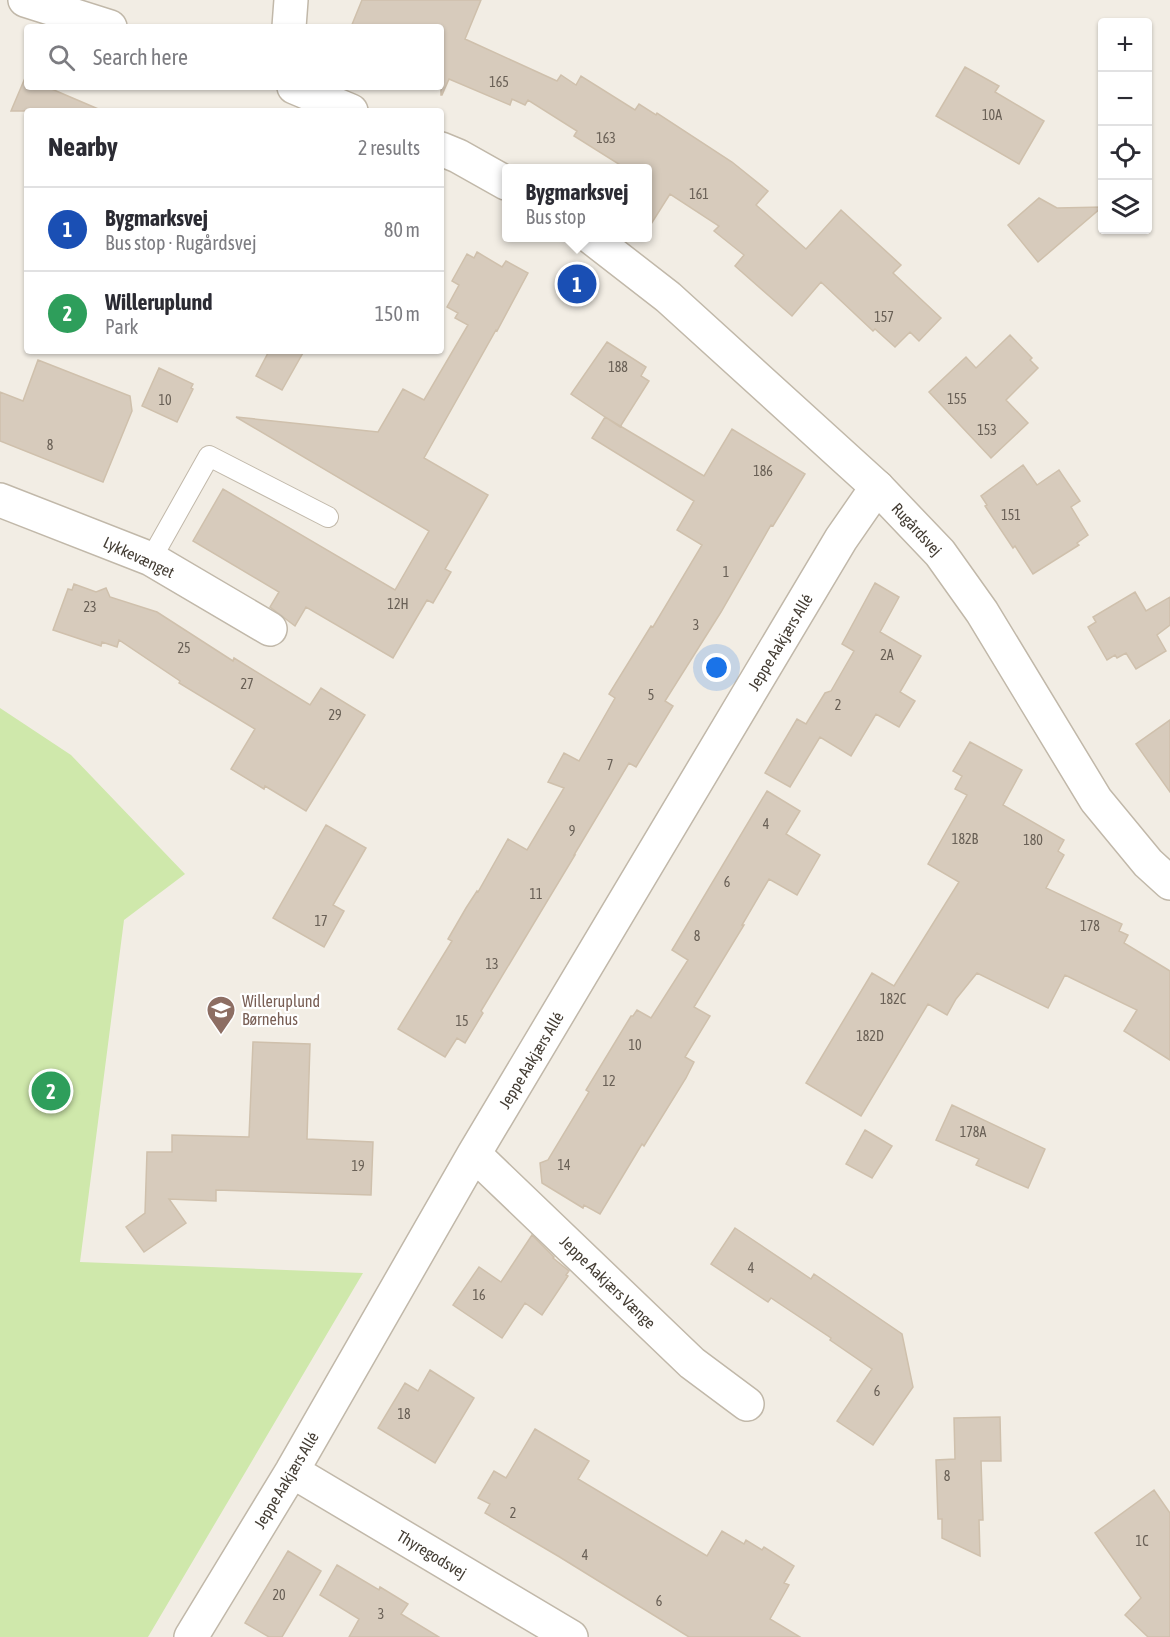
<!DOCTYPE html>
<html lang="en">
<head>
<meta charset="utf-8">
<style>
  body { margin:0; font-family:"Asap Condensed",sans-serif; background:#f7f7f7; color:#2b2b33 }
  .controls { position:absolute; right:18px; top:18px; display:grid; overflow:hidden; border-radius:6px; box-shadow:0 2px 4px #0004 }
  .controls button { width:54px; height:54px; display:grid; place-items:center; padding:0; border:0; border-bottom:2px solid #e1e1e2; background:#fff; color:#2b2b33; font:30px sans-serif }
  .you { position:absolute; left:717px; top:668px; width:21px; height:21px; margin:-15px; border:4px solid #fff; border-radius:50%; background:#1a73e8; box-shadow:0 0 0 9px #1a73e833 }
  .badge { display:grid; place-items:center; width:39px; height:39px; border-radius:50%; background:#d93025; color:#fff; font-size:20px; font-weight:700 }
  .pin { position:absolute; translate:-50% -50%; border:3px solid #fff; box-shadow:0 2px 6px #0006 }
  .popup { position:absolute; left:502px; top:164px; width:150px; height:78px; box-sizing:border-box; display:grid; place-content:center; border-radius:6px; background:#fff; filter:drop-shadow(0 2px 4px #0005); font-size:20px; white-space:nowrap; color:#7c7c81 }
  .popup b { font-size:22px; color:#2b2b33 }
  .popup::after { content:''; position:absolute; left:50%; top:100%; margin-left:-12px; border:12px solid transparent; border-top-color:#fff }
  .list { margin:0; padding:0; list-style:none }
  h2 { display:flex; justify-content:space-between; align-items:center; height:78px; margin:0; padding:0 24px; font-size:26px }
  h2 small { font-size:20px; font-weight:400; color:#7c7c81 }
  .list li { display:grid; grid-template-columns:39px 1fr auto; gap:18px; align-items:center; box-sizing:border-box; height:84px; padding:0 24px; border-top:2px solid #e1e1e2 }
  .list b { display:block; font-size:22px; white-space:nowrap }
  .list p { margin:0; font-size:20px; white-space:nowrap; color:#7c7c81 }
  .list em { font-size:20px; font-style:normal; color:#7c7c81 }
  .icon { flex:none; width:33px; height:33px; fill:none; stroke:currentColor; stroke-width:2; stroke-linecap:round; stroke-linejoin:round }
  .map { position:relative; flex:none; width:1170px; height:1637px; overflow:hidden }
  .search { position:absolute; background:#fff; box-shadow:0 2px 4px #0004; left:24px; top:24px; width:420px; height:66px; display:flex; align-items:center; gap:15px; box-sizing:border-box; padding:0 21px; border-radius:6px; color:#7c7c81; font-size:22px }
  .panel { position:absolute; background:#fff; box-shadow:0 2px 4px #0004; left:24px; top:108px; width:420px; height:246px; border-radius:6px }
  .map>svg:first-child { display:block }
  .park { fill:#cfe8ab }
  .building { fill:#d7cbbc; stroke:#cfc0ac; stroke-width:1.5 }
  .lines { fill:none; stroke-linecap:round; stroke-linejoin:round }
  .service-casing { stroke:#c1b8a9; stroke-width:22 }
  .minor-casing { stroke:#c1b8a9; stroke-width:36 }
  .tertiary-casing { stroke:#c1b8a9; stroke-width:36 }
  .service { stroke:#fff; stroke-width:20 }
  .minor { stroke:#fff; stroke-width:33 }
  .tertiary { stroke:#fff; stroke-width:33 }
  .labels { text-anchor:middle; stroke-width:4.5; stroke-linejoin:round; paint-order:stroke }
  .number-label { font-size:14px; fill:#696056 }
  .street-label { font-size:16px; fill:#443d34; stroke:#fff }
  .education-label { font-size:16px; fill:#785e54; stroke:#fff; text-anchor:start }
</style>
</head>
<body>
<div class="map">
<svg width="1170" height="1637" viewBox="0 0 1170 1637">
  <rect width="100%" height="100%" fill="#f2ede4"/>
  <!-- park -->
  <path class="park" d="M 0,708 L 71,755 L 185,874 L 124,920 L 80,1262 L 363,1273 L 148,1637 L 0,1637 Z"/>
  <!-- building -->
  <path class="building" d="M 362,0 L 481,0 L 465,39 L 557,81 L 561,75 L 576,85 L 581,76 L 635,110 L 639,104 L 656,115 L 657,113 L 732,162 L 768,191 L 756,205 L 806,249 L 841,210 L 901,265 L 893,273 L 941,318 L 919,341 L 910,332 L 895,347 L 875,329 L 873,331 L 821,282 L 792,316 L 735,266 L 744,255 L 714,231 L 719,226 L 670,194 L 648,229 L 648,168 L 625,168 L 574,136 L 577,131 L 528,100 L 525,105 L 512,99 L 510,105 L 449,79 L 442,95 L 441,95 L 441,27 L 351,27 Z
    M 965,67 L 999,86 L 995,92 L 1044,121 L 1019,164 L 936,116 Z
    M 25,78 L 27,79 L 27,87 L 47,87 L 103,111 L 11,111 Z
    M 1039,198 L 1057,208 L 1102,207 L 1038,262 L 1008,225 Z
    M 477,252 L 502,267 L 506,261 L 528,273 L 497,331 L 496,330 L 424,458 L 488,495 L 445,569 L 451,572 L 433,603 L 427,600 L 393,658 L 306,607 L 295,626 L 270,607 L 279,592 L 193,541 L 223,489 L 395,590 L 429,531 L 236,417 L 378,432 L 403,389 L 424,400 L 468,325 L 455,318 L 458,313 L 447,307 L 459,285 L 452,281 L 467,254 L 474,258 Z
    M 1010,335 L 1032,358 L 1030,360 L 1038,368 L 1006,400 L 1028,423 L 991,458 L 929,392 L 966,357 L 976,368 Z
    M 607,342 L 646,367 L 641,376 L 649,381 L 620,427 L 571,394 Z
    M 269,351 L 304,351 L 282,390 L 256,376 Z
    M 38,360 L 130,396 L 132,411 L 103,482 L 0,441 L 0,392 L 23,401 Z
    M 159,368 L 193,384 L 191,388 L 193,389 L 177,422 L 142,406 Z
    M 605,417 L 704,476 L 732,429 L 805,474 L 773,526 L 771,525 L 721,612 L 665,701 L 673,706 L 636,767 L 629,763 L 574,855 L 575,855 L 481,1011 L 483,1013 L 465,1043 L 457,1038 L 445,1057 L 398,1029 L 452,941 L 448,939 L 466,908 L 477,891 L 478,892 L 508,839 L 527,850 L 564,788 L 548,782 L 564,753 L 579,761 L 615,698 L 609,694 L 651,626 L 653,627 L 702,545 L 677,530 L 694,501 L 592,438 Z
    M 1023,465 L 1037,485 L 1059,470 L 1080,501 L 1071,507 L 1088,535 L 1077,543 L 1079,545 L 1033,574 L 1015,546 L 1013,548 L 985,506 L 987,505 L 981,496 Z
    M 875,583 L 899,597 L 880,632 L 921,656 L 900,692 L 915,701 L 899,727 L 876,714 L 851,756 L 820,737 L 790,787 L 765,773 L 797,719 L 806,724 L 825,693 L 831,691 L 854,651 L 842,644 Z
    M 74,584 L 96,592 L 106,588 L 110,597 L 157,612 L 233,661 L 234,658 L 310,705 L 321,688 L 365,715 L 306,811 L 265,786 L 264,789 L 231,769 L 255,729 L 179,683 L 180,681 L 119,640 L 117,647 L 102,642 L 101,646 L 53,630 L 68,589 L 72,590 Z
    M 1135,592 L 1146,611 L 1170,597 L 1170,625 L 1157,635 L 1166,651 L 1136,669 L 1126,653 L 1117,658 L 1115,655 L 1107,660 L 1088,627 L 1096,622 L 1093,617 Z
    M 1170,720 L 1170,792 L 1136,744 Z
    M 970,742 L 1022,770 L 1003,805 L 1064,840 L 1058,851 L 1064,855 L 1046,888 L 1122,924 L 1119,931 L 1128,935 L 1124,943 L 1170,971 L 1170,1060 L 1124,1031 L 1137,1010 L 1065,975 L 1048,1008 L 977,973 L 956,999 L 947,1015 L 928,1004 L 861,1116 L 806,1083 L 872,973 L 894,986 L 959,882 L 928,864 L 967,795 L 955,789 L 962,776 L 953,771 Z
    M 767,791 L 800,811 L 786,834 L 820,855 L 797,895 L 769,879 L 742,925 L 744,925 L 694,1007 L 710,1016 L 685,1057 L 694,1062 L 686,1078 L 644,1146 L 642,1144 L 600,1214 L 584,1205 L 583,1208 L 542,1183 L 540,1163 L 548,1160 L 589,1092 L 586,1090 L 631,1016 L 633,1016 L 637,1010 L 651,1018 L 688,960 L 672,950 Z
    M 326,825 L 366,848 L 333,905 L 344,911 L 324,947 L 273,918 Z
    M 253,1042 L 310,1044 L 307,1139 L 373,1142 L 371,1195 L 216,1190 L 216,1201 L 169,1199 L 186,1223 L 144,1252 L 126,1227 L 145,1213 L 147,1152 L 172,1152 L 172,1135 L 249,1137 Z
    M 952,1105 L 1045,1149 L 1028,1188 L 976,1165 L 979,1159 L 936,1140 Z
    M 865,1130 L 892,1146 L 872,1178 L 846,1164 Z
    M 735,1228 L 811,1279 L 814,1274 L 902,1334 L 913,1387 L 873,1445 L 837,1421 L 872,1369 L 830,1340 L 831,1338 L 771,1298 L 768,1302 L 711,1264 Z
    M 532,1235 L 554,1257 L 553,1258 L 569,1271 L 566,1275 L 568,1276 L 542,1315 L 525,1303 L 502,1338 L 453,1305 L 479,1267 L 501,1282 Z
    M 430,1370 L 474,1398 L 435,1463 L 378,1428 L 405,1383 L 418,1391 Z
    M 1000,1417 L 1001,1461 L 981,1461 L 983,1520 L 979,1520 L 980,1556 L 942,1538 L 942,1519 L 938,1519 L 936,1460 L 955,1459 L 954,1418 Z
    M 535,1429 L 589,1461 L 578,1479 L 707,1556 L 722,1531 L 744,1544 L 746,1540 L 762,1550 L 764,1547 L 794,1566 L 784,1583 L 789,1585 L 770,1619 L 800,1637 L 689,1637 L 558,1556 L 485,1513 L 490,1504 L 478,1498 L 494,1471 L 506,1478 Z
    M 1154,1490 L 1170,1513 L 1170,1637 L 1148,1637 L 1125,1615 L 1141,1598 L 1095,1533 Z
    M 288,1551 L 321,1571 L 282,1637 L 269,1637 L 245,1623 Z
    M 337,1565 L 379,1590 L 380,1587 L 408,1604 L 401,1614 L 439,1637 L 349,1637 L 359,1619 L 320,1595 Z"/>
  <g class="lines">
    <!-- service casing -->
    <g class="service-casing">
      <path id="service" d="M 151,559 L 209,456 L 328,517"/>
    </g>
    <!-- minor casing -->
    <g class="minor-casing">
      <path id="minor" d="M 289,27 L 291,0
        M 0,500 L 151,559 L 270,629
        M 474,1154 L 692,1363 L 747,1404
        M 292,1471 L 571,1637
        M 191,1637 L 292,1471 L 474,1154 L 841,539 L 877,487"/>
    </g>
    <!-- tertiary casing -->
    <g class="tertiary-casing">
      <path id="tertiary" d="M 25,0 L 110,27
        M 294,87 L 351,111
        M 441,149 L 458,156 L 506,183
        M 592,238 L 668,297 L 877,487 L 940,553 L 982,612 L 1096,800 L 1148,863 L 1170,883"/>
    </g>
    <!-- service -->
    <use href="#service" class="service"/>
    <!-- minor -->
    <use href="#minor" class="minor"/>
    <!-- tertiary -->
    <use href="#tertiary" class="tertiary"/>
  </g>
  <!-- icons -->
  <defs>
    <g id="school-pin" transform="scale(1.5)"><path d="M0 17L-7.5 6A9.5 9.5 0 1 1 7.5 6Z" fill="#8d6e63" stroke="#fff"/><path d="M0-5L7-2L0 1L-7-2ZM-4 1L0 2.5L4 1V4Q0 6-4 4Z" fill="#fff"/></g>
  </defs>
  <g fill-rule="evenodd">
    <use href="#school-pin" x="221" y="1010"/>
  </g>
  <g class="labels">
    <!-- number labels -->
    <g class="number-label">
      <text x="499" y="87">165</text>
      <text x="992" y="120">10A</text>
      <text x="606" y="143">163</text>
      <text x="699" y="199">161</text>
      <text x="884" y="322">157</text>
      <text x="618" y="372">188</text>
      <text x="957" y="404">155</text>
      <text x="165" y="405">10</text>
      <text x="987" y="435">153</text>
      <text x="50" y="450">8</text>
      <text x="763" y="476">186</text>
      <text x="1011" y="520">151</text>
      <text x="726" y="577">1</text>
      <text x="398" y="609">12H</text>
      <text x="90" y="612">23</text>
      <text x="696" y="630">3</text>
      <text x="184" y="653">25</text>
      <text x="887" y="660">2A</text>
      <text x="247" y="689">27</text>
      <text x="651" y="700">5</text>
      <text x="838" y="710">2</text>
      <text x="335" y="720">29</text>
      <text x="610" y="770">7</text>
      <text x="766" y="829">4</text>
      <text x="572" y="836">9</text>
      <text x="965" y="844">182B</text>
      <text x="1033" y="845">180</text>
      <text x="727" y="887">6</text>
      <text x="536" y="899">11</text>
      <text x="321" y="926">17</text>
      <text x="1090" y="931">178</text>
      <text x="697" y="941">8</text>
      <text x="492" y="969">13</text>
      <text x="893" y="1004">182C</text>
      <text x="462" y="1026">15</text>
      <text x="870" y="1041">182D</text>
      <text x="635" y="1050">10</text>
      <text x="609" y="1086">12</text>
      <text x="973" y="1137">178A</text>
      <text x="564" y="1170">14</text>
      <text x="358" y="1171">19</text>
      <text x="751" y="1273">4</text>
      <text x="479" y="1300">16</text>
      <text x="877" y="1396">6</text>
      <text x="404" y="1419">18</text>
      <text x="947" y="1481">8</text>
      <text x="513" y="1518">2</text>
      <text x="1142" y="1546">1C</text>
      <text x="585" y="1560">4</text>
      <text x="279" y="1600">20</text>
      <text x="659" y="1606">6</text>
      <text x="381" y="1619">3</text>
    </g>
    <!-- street labels -->
    <g class="street-label">
      <text transform="translate(917 529) rotate(47)" y="6">Rugårdsvej</text>
      <text transform="translate(139 557) rotate(25)" y="6">Lykkevænget</text>
      <text transform="translate(780 642) rotate(-59)" y="6">Jeppe Aakjærs Allé</text>
      <text transform="translate(531 1060) rotate(-59)" y="6">Jeppe Aakjærs Allé</text>
      <text transform="translate(608 1282) rotate(44)" y="6">Jeppe Aakjærs Vænge</text>
      <text transform="translate(286 1480) rotate(-59)" y="6">Jeppe Aakjærs Allé</text>
      <text transform="translate(432 1554) rotate(31)" y="6">Thyregodsvej</text>
    </g>
    <!-- education labels -->
    <g class="education-label">
      <text x="242" y="1007">Willeruplund<tspan x="242" dy="18">Børnehus</tspan></text>
    </g>
  </g>
</svg>
<div class="controls">
<button>+</button>
<button>−</button>
<button><svg class="icon" aria-label="locate" viewBox="0 0 24 24"><circle cx="12" cy="12" r="6"/><path d="M12 2v4M12 18v4M2 12h4M18 12h4"/></svg></button>
<button><svg class="icon" aria-label="layers" viewBox="0 0 24 24"><path d="M12 4l9 5-9 5-9-5zM3 14l9 5 9-5"/></svg></button>
</div>
<div class="you"></div>
<div class="pin badge" style="left:577px;top:284px;background:#1a4fb4">1</div>
<div class="popup"><b>Bygmarksvej</b>Bus stop</div>
<div class="pin badge" style="left:51px;top:1091px;background:#2e9e5b">2</div>
<div class="search"><svg class="icon" aria-label="search" viewBox="0 0 24 24"><circle cx="10" cy="10" r="6"/><path d="M15 15l6 6"/></svg>Search here</div>
<section class="panel">
<h2>Nearby<small>2 results</small></h2>
<ul class="list">
<li><span class="badge" style="background:#1a4fb4">1</span><div><b>Bygmarksvej</b><p>Bus stop · Rugårdsvej</p></div><em>80 m</em></li>
<li><span class="badge" style="background:#2e9e5b">2</span><div><b>Willeruplund</b><p>Park</p></div><em>150 m</em></li>
</ul>
</section>
</div>
</body>
</html>
